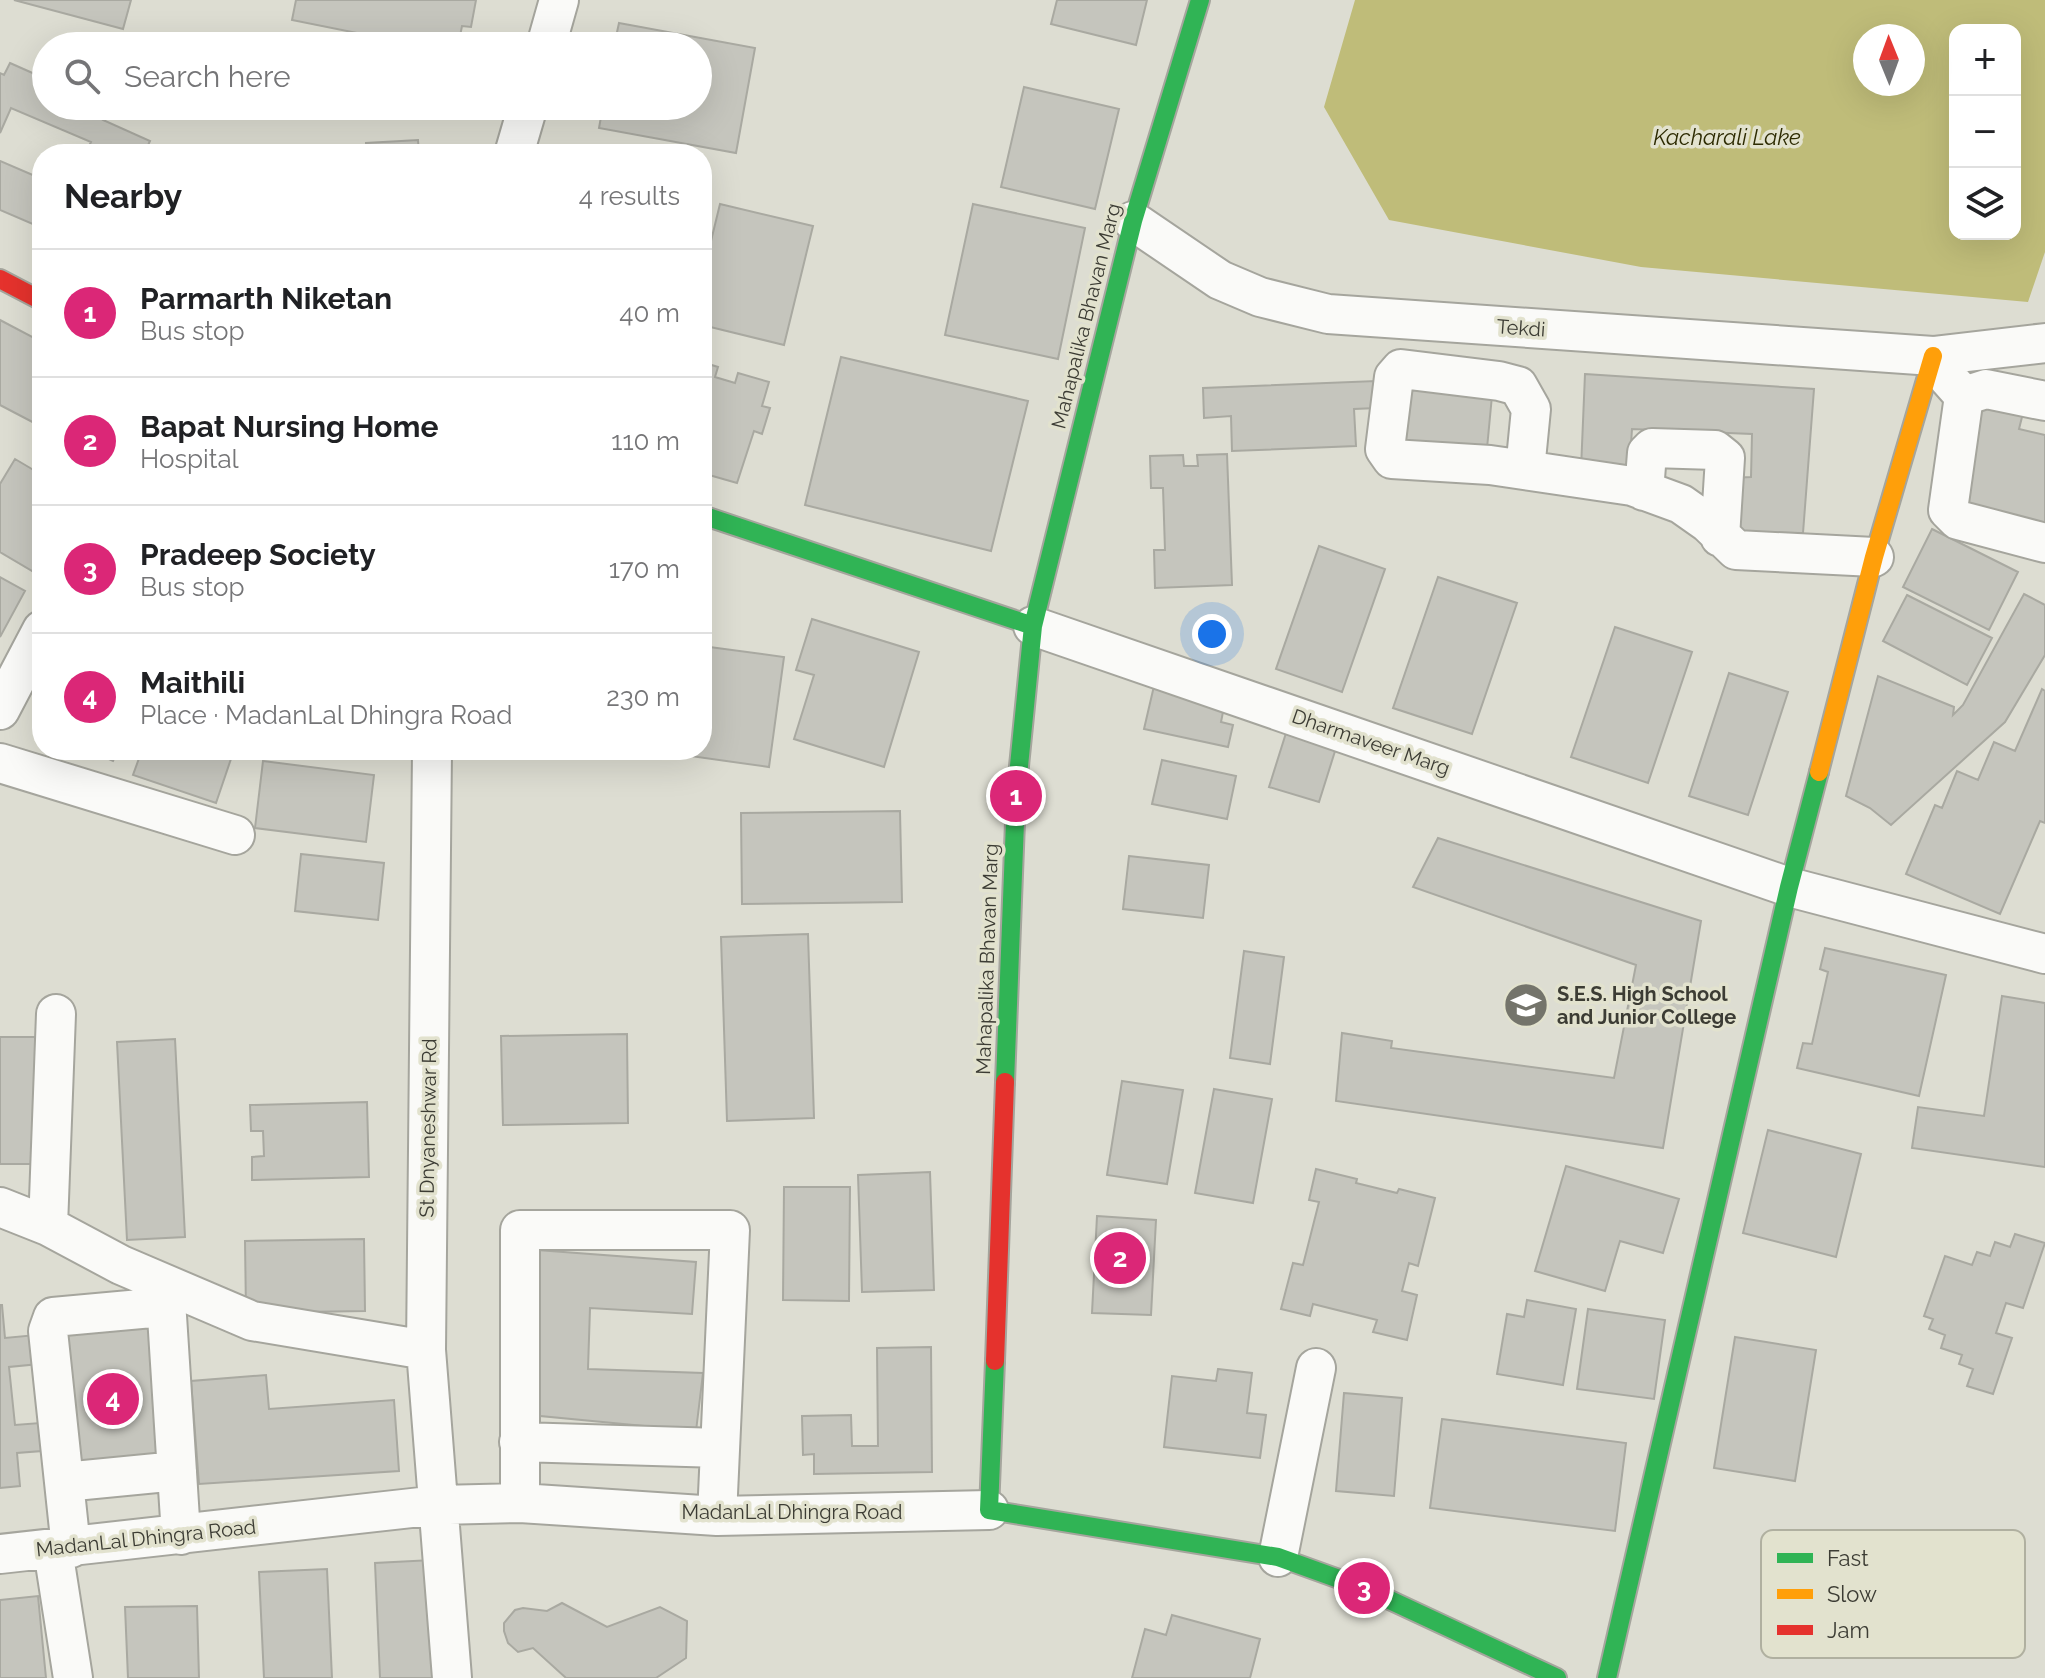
<!DOCTYPE html>
<html lang="en">
<head>
<meta charset="utf-8">
<style>
  body { margin:0; font-family:Raleway,sans-serif; background:#f6f6f6; color:#202124 }
  .controls { position:absolute; right:24px; top:24px; display:grid; overflow:hidden; border-radius:16px; box-shadow:0 8px 32px #0002 }
  .controls button { width:72px; height:72px; display:grid; place-items:center; padding:0; border:0; border-bottom:2px solid #e0e0e0; background:#fff; color:#202124; font:40px sans-serif }
  .compass { position:absolute; left:1853px; top:24px; width:72px; height:72px; border-radius:50%; background:#fff; box-shadow:0 8px 32px #0002; rotate:359deg }
  .you { position:absolute; left:1212px; top:634px; width:28px; height:28px; margin:-20px; border:6px solid #fff; border-radius:50%; background:#1a73e8; box-shadow:0 0 0 12px #1a73e833 }
  .badge { display:grid; place-items:center; width:52px; height:52px; border-radius:50%; background:#db2777; color:#fff; font-size:26px; font-weight:700 }
  .pin { position:absolute; translate:-50% -50%; border:4px solid #fff; box-shadow:0 2px 8px #0006 }
  .list { margin:0; padding:0; list-style:none }
  h2 { display:flex; justify-content:space-between; align-items:center; height:104px; margin:0; padding:0 32px; font-size:34px }
  h2 small { font-size:26px; font-weight:400; color:#757577 }
  .list li { display:grid; grid-template-columns:52px 1fr auto; gap:24px; align-items:center; box-sizing:border-box; height:128px; padding:0 32px; border-top:2px solid #e0e0e0 }
  .list b { display:block; font-size:30px; white-space:nowrap }
  .list p { margin:0; font-size:26px; white-space:nowrap; color:#757577 }
  .list em { font-size:26px; font-style:normal; color:#757577 }
  .icon { flex:none; width:44px; height:44px; fill:none; stroke:currentColor; stroke-width:2; stroke-linecap:round; stroke-linejoin:round }
  .map { position:relative; flex:none; width:2045px; height:1678px; overflow:hidden }
  .search { position:absolute; background:#fff; box-shadow:0 8px 32px #0002; left:32px; top:32px; width:680px; height:88px; display:flex; align-items:center; gap:20px; box-sizing:border-box; padding:0 28px; border-radius:44px; color:#757577; font-size:30px }
  .panel { position:absolute; background:#fff; box-shadow:0 8px 32px #0002; left:32px; top:144px; width:680px; height:616px; border-radius:32px }
  .map>svg:first-child { display:block }
  .water { fill:#bfbc79; fill-rule:evenodd }
  .building { fill:#c5c5bd; stroke:#a9a9a1; stroke-width:2 }
  .lines { fill:none; stroke-linecap:round; stroke-linejoin:round }
  .street-casing { stroke:#a5a59d; stroke-width:42 }
  .fast-casing { stroke:#a5a59d; stroke-width:22 }
  .slow-casing { stroke:#a5a59d; stroke-width:22 }
  .jam-casing { stroke:#a5a59d; stroke-width:22 }
  .street { stroke:#fafaf8; stroke-width:38 }
  .fast { stroke:#30b455; stroke-width:18 }
  .slow { stroke:#ff9f0a; stroke-width:18 }
  .jam { stroke:#e5322d; stroke-width:18 }
  .labels { text-anchor:middle; stroke-width:7; stroke-linejoin:round; paint-order:stroke }
  .street-label { font-size:20px; fill:#3c3c34; stroke:#e2e2ce }
  .poi-label { font-size:20px; font-weight:bold; fill:#3c3c34; stroke:#e2e2ce; text-anchor:start }
  .water-label { font-size:22px; font-style:italic; fill:#2d2b02; stroke:#e2e2ce }
  .key { fill:#e2e2ce; stroke:#b0b0a0; stroke-width:2 }
  .key-label { font-size:22px; fill:#3c3c34 }
</style>
</head>
<body>
<div class="map">
<svg width="2045" height="1678" viewBox="0 0 2045 1678">
  <rect width="100%" height="100%" fill="#ddddd2"/>
  <!-- water -->
  <path class="water" d="M 1355,0 L 2045,0 L 2045,252 L 2028,302 L 1641,267 L 1389,220 L 1324,107 ZM 1955,30 L 2015,30 L 2015,234 L 1955,234 ZM 1865,36 L 1913,36 L 1913,84 L 1865,84 Z"/>
  <!-- building -->
  <path class="building" d="M 14,0 L 131,0 L 123,29 Z
    M 296,0 L 476,0 L 471,27 L 462,26 L 458,46 L 380,46 L 382,38 L 292,20 Z
    M 1057,0 L 1147,0 L 1136,45 L 1051,24 Z
    M 619,23 L 755,48 L 736,153 L 599,128 L 603,106 L 698,106 L 698,46 L 614,46 Z
    M 10,63 L 46,79 L 46,106 L 109,106 L 103,120 L 150,141 L 144,154 L 85,154 L 91,142 L 11,108 L 0,133 L 0,73 L 4,75 Z
    M 1024,87 L 1119,109 L 1095,209 L 1001,187 Z
    M 418,140 L 419,154 L 366,154 L 366,143 Z
    M 0,161 L 42,179 L 42,228 L 0,210 Z
    M 720,204 L 813,226 L 784,345 L 702,325 L 702,278 Z
    M 973,204 L 1085,228 L 1058,359 L 945,335 Z
    M 0,320 L 42,342 L 42,427 L 0,405 Z
    M 841,357 L 1028,401 L 991,551 L 805,505 Z
    M 702,362 L 718,367 L 715,377 L 735,383 L 738,373 L 769,382 L 762,406 L 770,408 L 762,434 L 754,431 L 737,483 L 702,473 Z
    M 1585,374 L 1814,389 L 1803,533 L 1727,532 L 1728,478 L 1751,477 L 1752,434 L 1632,429 L 1629,474 L 1581,469 Z
    M 1403,377 L 1493,385 L 1486,459 L 1395,450 Z
    M 1376,381 L 1377,408 L 1354,409 L 1356,446 L 1232,451 L 1231,416 L 1204,418 L 1203,388 Z
    M 1981,398 L 2025,405 L 2019,429 L 2045,435 L 2045,529 L 1958,511 Z
    M 1227,454 L 1232,585 L 1155,588 L 1154,550 L 1165,550 L 1163,488 L 1151,488 L 1150,456 L 1183,455 L 1184,466 L 1198,466 L 1197,455 Z
    M 15,459 L 42,475 L 42,569 L 39,575 L 0,552 L 0,484 Z
    M 1932,529 L 2018,572 L 1989,630 L 1903,587 Z
    M 1319,546 L 1385,569 L 1342,692 L 1276,669 Z
    M 0,577 L 25,591 L 0,637 Z
    M 1438,577 L 1517,603 L 1472,734 L 1393,708 Z
    M 2024,594 L 2045,605 L 2045,655 L 2005,722 L 1891,825 L 1870,808 L 1846,796 L 1878,676 L 1954,707 L 1953,715 L 1963,705 Z
    M 1907,595 L 1992,638 L 1967,685 L 1883,641 Z
    M 812,619 L 919,652 L 884,767 L 794,739 L 814,675 L 796,670 Z
    M 1615,627 L 1692,652 L 1648,783 L 1571,757 Z
    M 702,646 L 784,657 L 769,767 L 669,753 L 670,750 L 702,750 Z
    M 1729,673 L 1788,692 L 1748,815 L 1689,796 Z
    M 1154,686 L 1225,702 L 1221,722 L 1233,725 L 1228,747 L 1144,729 Z
    M 2042,689 L 2045,691 L 2045,823 L 2040,821 L 2000,914 L 1906,874 L 1935,805 L 1942,808 L 1957,771 L 1978,780 L 1994,742 L 2015,751 Z
    M 1286,733 L 1336,748 L 1319,802 L 1269,787 Z
    M 89,750 L 118,750 L 113,761 Z
    M 142,750 L 234,750 L 216,803 L 133,775 Z
    M 1162,760 L 1236,776 L 1227,819 L 1152,804 Z
    M 263,761 L 374,775 L 366,842 L 255,828 Z
    M 900,811 L 902,902 L 742,904 L 741,813 Z
    M 1438,838 L 1701,921 L 1663,1148 L 1336,1101 L 1342,1033 L 1392,1041 L 1391,1048 L 1614,1078 L 1636,965 L 1413,887 Z
    M 301,854 L 384,863 L 378,920 L 295,911 Z
    M 1129,856 L 1209,865 L 1203,918 L 1123,909 Z
    M 808,934 L 814,1118 L 727,1121 L 721,937 Z
    M 1825,948 L 1946,975 L 1919,1096 L 1797,1068 L 1803,1043 L 1812,1044 L 1828,972 L 1820,969 Z
    M 1244,951 L 1284,957 L 1270,1064 L 1230,1058 Z
    M 2002,996 L 2045,1003 L 2045,1167 L 1912,1148 L 1918,1107 L 1984,1116 Z
    M 627,1034 L 628,1123 L 503,1125 L 501,1036 Z
    M 0,1037 L 35,1037 L 35,1164 L 0,1164 Z
    M 175,1039 L 185,1237 L 127,1240 L 117,1042 Z
    M 1122,1081 L 1183,1090 L 1167,1184 L 1107,1175 Z
    M 1214,1089 L 1272,1099 L 1253,1203 L 1195,1193 Z
    M 367,1102 L 369,1177 L 252,1180 L 252,1157 L 264,1156 L 263,1131 L 251,1131 L 250,1105 Z
    M 1768,1130 L 1861,1154 L 1836,1257 L 1743,1233 Z
    M 1566,1166 L 1679,1199 L 1663,1253 L 1620,1241 L 1605,1291 L 1535,1271 Z
    M 1316,1169 L 1357,1179 L 1356,1183 L 1397,1193 L 1399,1189 L 1435,1198 L 1418,1266 L 1409,1263 L 1402,1291 L 1417,1295 L 1407,1340 L 1373,1332 L 1377,1320 L 1313,1304 L 1310,1316 L 1281,1309 L 1293,1263 L 1303,1265 L 1319,1202 L 1309,1200 Z
    M 930,1172 L 934,1290 L 862,1292 L 858,1175 Z
    M 784,1187 L 850,1187 L 849,1301 L 783,1300 Z
    M 1097,1216 L 1156,1220 L 1151,1315 L 1092,1313 Z
    M 2015,1234 L 2045,1243 L 2023,1308 L 2006,1303 L 1996,1333 L 2012,1338 L 1993,1394 L 1967,1386 L 1973,1369 L 1959,1364 L 1962,1355 L 1941,1348 L 1945,1335 L 1929,1329 L 1933,1319 L 1924,1316 L 1945,1256 L 1972,1265 L 1977,1252 L 1990,1256 L 1995,1242 L 2010,1247 Z
    M 364,1239 L 365,1311 L 246,1313 L 245,1241 Z
    M 537,1250 L 696,1262 L 692,1314 L 590,1308 L 588,1369 L 703,1373 L 696,1431 L 530,1415 Z
    M 1527,1300 L 1576,1309 L 1563,1385 L 1497,1374 L 1507,1314 L 1524,1317 Z
    M 0,1305 L 2,1305 L 5,1338 L 36,1335 L 39,1364 L 9,1367 L 15,1425 L 40,1423 L 42,1451 L 17,1453 L 20,1486 L 0,1488 Z
    M 1588,1309 L 1665,1320 L 1654,1399 L 1577,1389 Z
    M 157,1325 L 167,1466 L 70,1473 L 60,1332 Z
    M 1735,1337 L 1816,1350 L 1795,1481 L 1714,1468 Z
    M 931,1347 L 932,1472 L 814,1474 L 814,1454 L 803,1455 L 802,1416 L 851,1415 L 852,1446 L 878,1446 L 877,1348 Z
    M 1218,1369 L 1252,1373 L 1247,1413 L 1266,1415 L 1260,1458 L 1164,1447 L 1172,1376 L 1216,1381 Z
    M 266,1375 L 269,1409 L 394,1400 L 399,1471 L 199,1484 L 191,1381 Z
    M 1344,1393 L 1402,1398 L 1394,1496 L 1336,1491 Z
    M 1442,1419 L 1626,1443 L 1615,1531 L 1430,1508 Z
    M 432,1560 L 438,1678 L 380,1678 L 375,1563 Z
    M 327,1569 L 332,1678 L 264,1678 L 259,1572 Z
    M 38,1596 L 46,1678 L 0,1678 L 0,1600 Z
    M 562,1603 L 607,1627 L 660,1607 L 687,1621 L 686,1658 L 656,1678 L 566,1678 L 533,1648 L 518,1652 L 508,1643 L 504,1631 L 504,1623 L 515,1610 L 523,1608 L 547,1611 Z
    M 197,1606 L 199,1678 L 128,1678 L 125,1607 Z
    M 1172,1615 L 1260,1639 L 1250,1678 L 1132,1678 L 1145,1629 L 1166,1635 Z"/>
  <g class="lines">
    <!-- street casing -->
    <g class="street-casing">
      <path id="street" d="M 546,46 L 559,0
        M 514,154 L 528,106
        M 1133,221 L 1220,280 L 1260,297 L 1328,314 L 1933,356 L 2045,343
        M 1948,378 L 1964,396 L 1986,389 L 2045,401
        M 1964,396 L 1948,510 L 1958,520 L 2045,543
        M 1525,470 L 1531,409 L 1518,386 L 1499,381 L 1401,369 L 1394,377 L 1385,449 L 1392,459 L 1490,465 L 1632,486 L 1681,504 L 1708,523 L 1736,550 L 1874,557
        M 1644,491 L 1647,453 L 1652,448 L 1715,450 L 1725,458 L 1720,537
        M 1033,626 L 1789,887 L 2045,954
        M 0,710 L 42,630
        M 432,750 L 426,1350 L 452,1678
        M 0,763 L 235,835
        M 0,1207 L 48,1226 L 121,1265 L 252,1321 L 426,1350
        M 48,1226 L 56,1014
        M 519,1442 L 720,1448
        M 64,1482 L 177,1471
        M 520,1503 L 520,1230 L 730,1230 L 717,1516
        M 71,1548 L 48,1331 L 53,1317 L 152,1308 L 167,1316 L 181,1535
        M 53,1550 L 73,1678
        M 0,1554 L 439,1505 L 520,1503 L 717,1516 L 989,1510
        M 1278,1557 L 1316,1368"/>
    </g>
    <!-- fast casing -->
    <g class="fast-casing">
      <path id="fast" d="M 702,515 L 1033,626
        M 1005,1082 L 1016,796 L 1033,626 L 1133,221 L 1200,0
        M 995,1361 L 989,1510 L 1278,1557 L 1364,1588 L 1557,1678
        M 1607,1678 L 1789,887 L 1819,772"/>
    </g>
    <!-- slow casing -->
    <g class="slow-casing">
      <path id="slow" d="M 1819,772 L 1874,557 L 1933,356"/>
    </g>
    <!-- jam casing -->
    <g class="jam-casing">
      <path id="jam" d="M 0,279 L 42,301
        M 995,1361 L 1005,1082"/>
    </g>
    <!-- street -->
    <use href="#street" class="street"/>
    <!-- fast -->
    <use href="#fast" class="fast"/>
    <!-- slow -->
    <use href="#slow" class="slow"/>
    <!-- jam -->
    <use href="#jam" class="jam"/>
  </g>
  <!-- icons -->
  <defs>
    <g id="school-disc" transform="scale(2.3)"><circle r="9.5" fill="#74746b" stroke="#e2e2ce"/><path d="M0-5L7-2L0 1L-7-2ZM-4 1L0 2.5L4 1V4Q0 6-4 4Z" fill="#fff"/></g>
  </defs>
  <g fill-rule="evenodd">
    <use href="#school-disc" x="1526" y="1005"/>
  </g>
  <g class="labels">
    <!-- street labels -->
    <g class="street-label">
      <text transform="translate(1086 316) rotate(-76)" y="7">Mahapalika Bhavan Marg</text>
      <text transform="translate(1521 328) rotate(4)" y="7">Tekdi</text>
      <text transform="translate(1371 742) rotate(19)" y="7">Dharmaveer Marg</text>
      <text transform="translate(987 959) rotate(-88)" y="7">Mahapalika Bhavan Marg</text>
      <text transform="translate(428 1128) rotate(-89)" y="7">St Dnyaneshwar Rd</text>
      <text x="792" y="1519">MadanLal Dhingra Road</text>
      <text transform="translate(146 1538) rotate(-6)" y="7">MadanLal Dhingra Road</text>
    </g>
    <!-- poi labels -->
    <g class="poi-label">
      <text x="1557" y="1001">S.E.S. High School<tspan x="1557" dy="23">and Junior College</tspan></text>
    </g>
    <!-- water labels -->
    <g class="water-label">
      <text x="1727" y="145">Kacharali Lake</text>
    </g>
  </g>
  <!-- legend -->
  <rect x="1761" y="1530" width="264" height="128" rx="12" class="key"/>
  <rect x="1777" y="1553" width="36" height="10" fill="#30b455"/>
  <rect x="1777" y="1589" width="36" height="10" fill="#ff9f0a"/>
  <rect x="1777" y="1625" width="36" height="10" fill="#e5322d"/>
  <g class="key-label">
    <text x="1827" y="1566">Fast</text>
    <text x="1827" y="1602">Slow</text>
    <text x="1827" y="1638">Jam</text>
  </g>
</svg>
<div class="controls">
<button>+</button>
<button>−</button>
<button><svg class="icon" aria-label="layers" viewBox="0 0 24 24"><path d="M12 4l9 5-9 5-9-5zM3 14l9 5 9-5"/></svg></button>
</div>
<svg class="compass" viewBox="-18 -18 36 36"><path d="M0-13l5 13h-10z" fill="#e53935"/><path d="M0 13l5-13h-10z" fill="#757577"/></svg>
<div class="you"></div>
<div class="pin badge" style="left:1016px;top:796px">1</div>
<div class="pin badge" style="left:1120px;top:1258px">2</div>
<div class="pin badge" style="left:1364px;top:1588px">3</div>
<div class="pin badge" style="left:113px;top:1399px">4</div>
<div class="search"><svg class="icon" aria-label="search" viewBox="0 0 24 24"><circle cx="10" cy="10" r="6"/><path d="M15 15l6 6"/></svg>Search here</div>
<section class="panel">
<h2>Nearby<small>4 results</small></h2>
<ul class="list">
<li><span class="badge">1</span><div><b>Parmarth Niketan</b><p>Bus stop</p></div><em>40 m</em></li>
<li><span class="badge">2</span><div><b>Bapat Nursing Home</b><p>Hospital</p></div><em>110 m</em></li>
<li><span class="badge">3</span><div><b>Pradeep Society</b><p>Bus stop</p></div><em>170 m</em></li>
<li><span class="badge">4</span><div><b>Maithili</b><p>Place · MadanLal Dhingra Road</p></div><em>230 m</em></li>
</ul>
</section>
</div>
</body>
</html>
